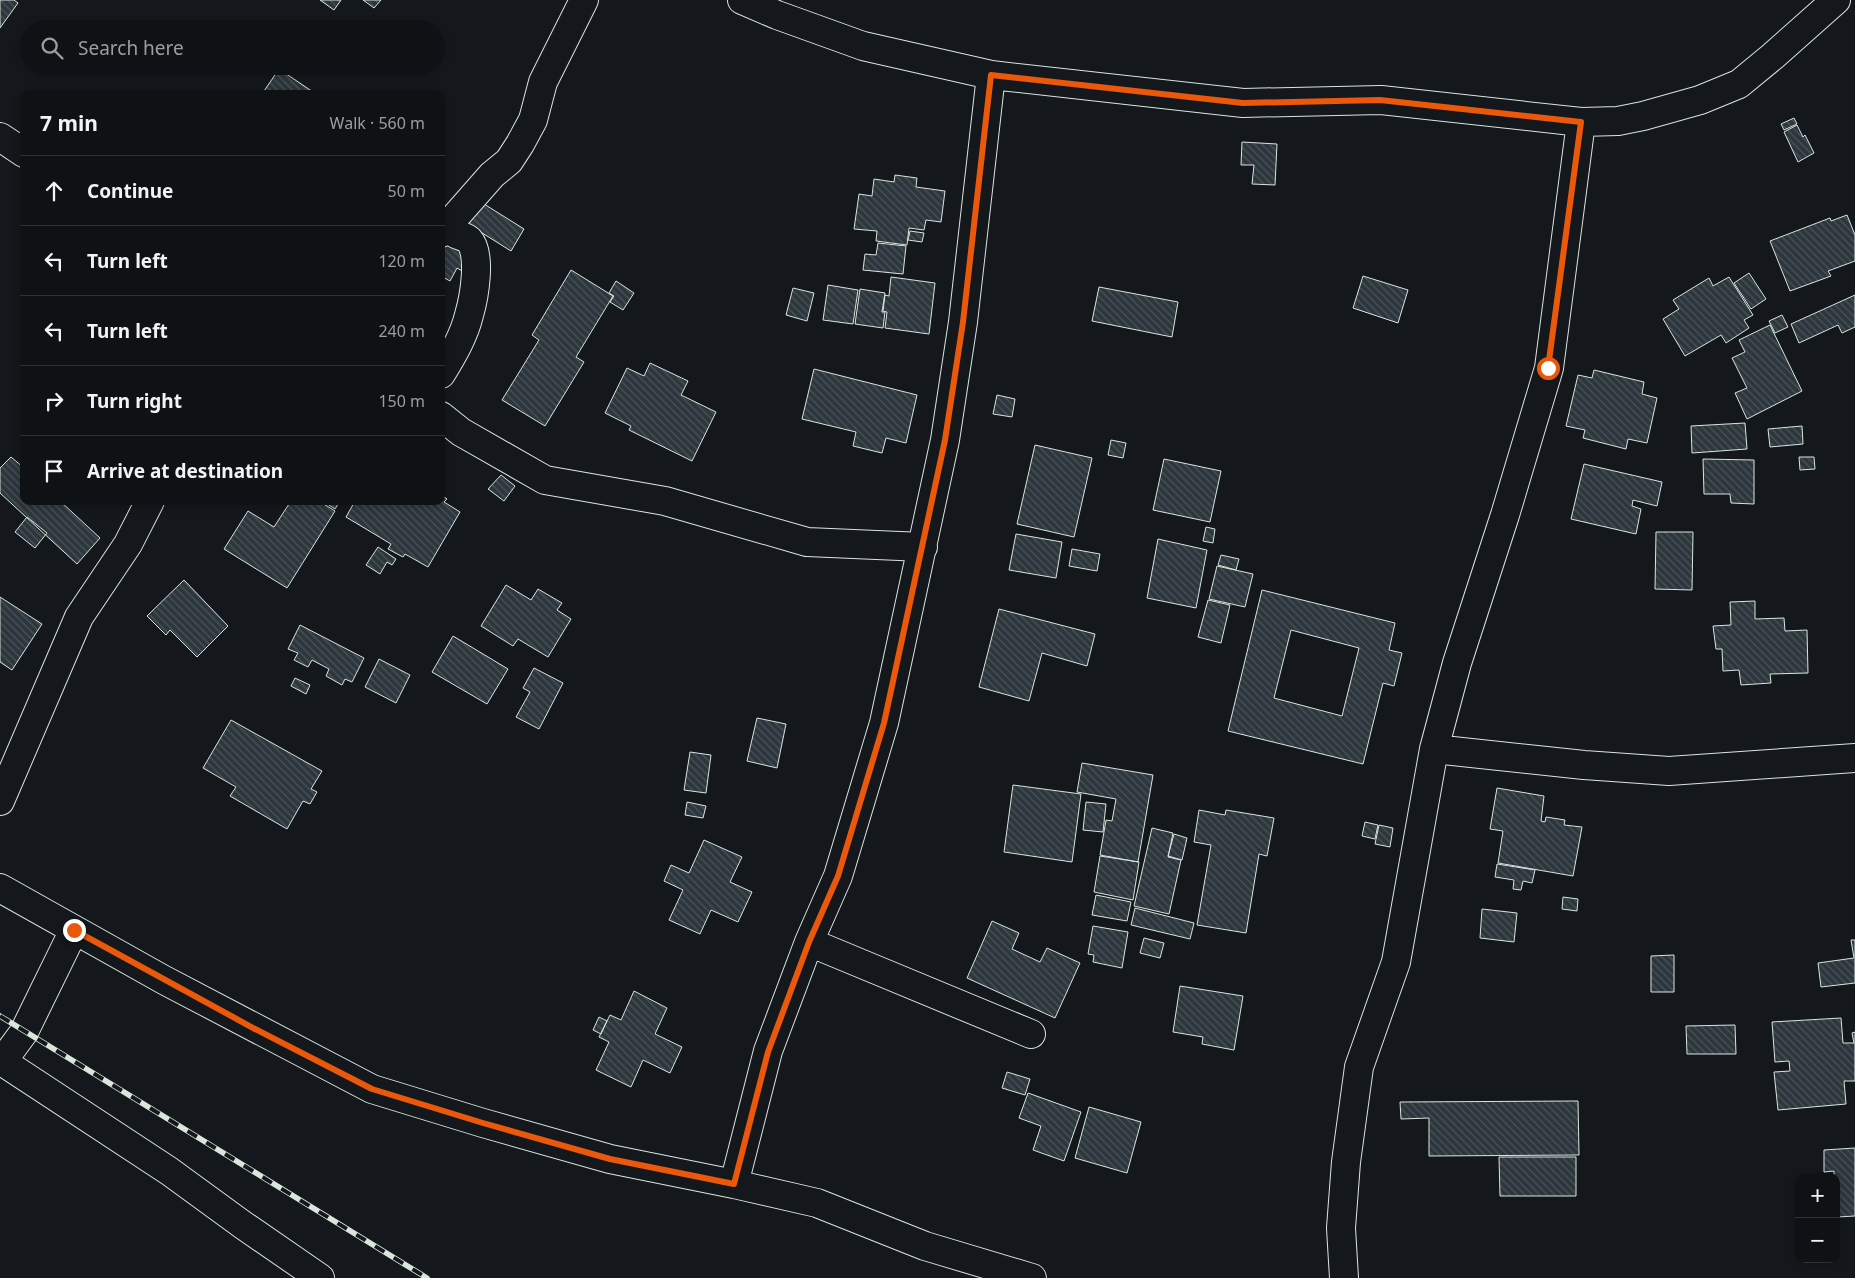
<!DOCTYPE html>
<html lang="en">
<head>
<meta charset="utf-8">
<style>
  body { margin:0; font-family:"Noto Sans",sans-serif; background:#1d2022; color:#f1f3f6 }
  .controls { position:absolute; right:15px; bottom:15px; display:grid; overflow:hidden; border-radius:10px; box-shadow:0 2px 8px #0003 }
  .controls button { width:45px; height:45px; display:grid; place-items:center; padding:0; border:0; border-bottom:1px solid #2f3234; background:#0f1215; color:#f1f3f6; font:25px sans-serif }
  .stop { position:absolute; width:15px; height:15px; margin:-11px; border:4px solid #ea580c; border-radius:50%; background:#fff }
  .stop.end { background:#ea580c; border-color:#fff; box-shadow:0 1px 5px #0008 }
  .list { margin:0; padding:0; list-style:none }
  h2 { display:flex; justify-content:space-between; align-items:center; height:65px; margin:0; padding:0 20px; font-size:21px }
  h2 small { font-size:16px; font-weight:400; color:#9b9ea0 }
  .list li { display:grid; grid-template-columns:32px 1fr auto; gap:15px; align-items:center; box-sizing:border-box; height:70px; padding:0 20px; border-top:1px solid #2f3234 }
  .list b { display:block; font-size:19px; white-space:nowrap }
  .list em { font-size:16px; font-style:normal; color:#9b9ea0 }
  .icon { flex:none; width:28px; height:28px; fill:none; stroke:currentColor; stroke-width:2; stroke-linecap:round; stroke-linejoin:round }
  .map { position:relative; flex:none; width:1855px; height:1278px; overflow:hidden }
  .search { position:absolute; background:#0f1215; box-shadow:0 2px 8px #0003; left:20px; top:20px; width:425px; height:55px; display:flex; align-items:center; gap:12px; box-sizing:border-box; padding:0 18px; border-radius:28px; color:#9b9ea0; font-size:19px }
  .panel { position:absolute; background:#0f1215; box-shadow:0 2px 8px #0003; left:20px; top:90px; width:425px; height:415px; border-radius:10px }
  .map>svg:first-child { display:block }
  .building { fill:url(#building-back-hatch); stroke:#d8e6dc; fill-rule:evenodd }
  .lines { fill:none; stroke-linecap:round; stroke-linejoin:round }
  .minor-casing { stroke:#d8e6dc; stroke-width:30 }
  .minor { stroke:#14181c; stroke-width:28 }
  .rail-casing { stroke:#d8e6dc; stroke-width:5.5 }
  .rail { stroke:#14181c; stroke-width:4; stroke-dasharray:11; stroke-linecap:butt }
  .route { stroke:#ea580c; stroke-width:6 }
</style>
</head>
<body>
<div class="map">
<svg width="1855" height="1278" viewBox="0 0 1855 1278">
  <defs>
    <pattern id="building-back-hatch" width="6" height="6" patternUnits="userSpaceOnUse" patternTransform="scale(1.25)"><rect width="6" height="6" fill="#2c363c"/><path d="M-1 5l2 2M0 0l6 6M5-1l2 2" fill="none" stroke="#4a5358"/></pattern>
  </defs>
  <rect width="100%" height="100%" fill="#14181c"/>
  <!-- building -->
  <path class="building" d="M 0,0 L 14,0 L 18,3 L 0,28 Z
    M 320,0 L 341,0 L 334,10 Z
    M 363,0 L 381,0 L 374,8 Z
    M 279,69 L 316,94 L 262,94 Z
    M 1794,118 L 1797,124 L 1784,130 L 1781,124 Z
    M 1797,125 L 1803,137 L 1805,135 L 1814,153 L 1798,162 L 1784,132 Z
    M 1242,142 L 1277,144 L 1275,185 L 1252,184 L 1254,165 L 1241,165 Z
    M 895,175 L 917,178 L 916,187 L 945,191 L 941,222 L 926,220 L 924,230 L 909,228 L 907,245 L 876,241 L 877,231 L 854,229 L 859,194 L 872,196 L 874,179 L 894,182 Z
    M 476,199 L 524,229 L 511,251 L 463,221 Z
    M 1847,215 L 1855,235 L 1855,261 L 1828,271 L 1831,276 L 1790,291 L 1770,241 L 1830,218 L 1831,221 Z
    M 910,231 L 924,233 L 922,242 L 908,240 Z
    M 447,239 L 473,251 L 462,271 L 457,268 L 450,281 L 441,276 L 441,249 Z
    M 878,243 L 906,246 L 903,274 L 863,270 L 865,254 L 876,255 Z
    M 571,270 L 613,296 L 576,357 L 584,362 L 545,426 L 502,400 L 539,340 L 532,335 Z
    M 1749,273 L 1766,299 L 1751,309 L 1734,283 Z
    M 1363,276 L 1408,290 L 1398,323 L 1353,308 Z
    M 891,277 L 935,283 L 929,334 L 885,328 L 887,312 L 883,311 L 885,295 L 889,296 Z
    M 1729,277 L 1753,315 L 1744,320 L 1749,328 L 1726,343 L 1721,335 L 1685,356 L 1663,319 L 1679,309 L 1673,300 L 1709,278 L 1713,286 Z
    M 616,281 L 634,293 L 623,310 L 610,302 L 614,296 L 609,293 Z
    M 828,285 L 858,290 L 853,324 L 823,320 Z
    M 1099,287 L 1178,302 L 1172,337 L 1092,321 Z
    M 793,288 L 814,293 L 807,321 L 786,315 Z
    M 860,289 L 885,293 L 882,312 L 885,312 L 883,328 L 855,324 Z
    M 1855,295 L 1855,327 L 1842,333 L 1838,325 L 1799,343 L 1791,324 Z
    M 1782,315 L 1788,327 L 1775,333 L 1769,321 Z
    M 1770,325 L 1802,391 L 1747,419 L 1735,393 L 1747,388 L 1732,358 L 1745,352 L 1739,340 Z
    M 650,363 L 688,381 L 681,395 L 716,412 L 692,461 L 629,430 L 631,426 L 605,413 L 627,368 L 644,376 Z
    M 814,369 L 917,395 L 906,443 L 886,438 L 882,453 L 853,446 L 856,432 L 802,419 Z
    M 1594,370 L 1644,382 L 1642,394 L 1657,398 L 1647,443 L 1628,439 L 1626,449 L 1583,438 L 1585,430 L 1566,426 L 1578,375 L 1592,378 Z
    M 997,395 L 1015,399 L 1012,417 L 993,414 Z
    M 1745,423 L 1747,449 L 1692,453 L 1691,426 Z
    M 1802,426 L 1803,444 L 1770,447 L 1768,429 Z
    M 1111,440 L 1126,443 L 1123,458 L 1108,455 Z
    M 1035,445 L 1092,458 L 1074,537 L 1017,524 Z
    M 11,457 L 24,468 L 24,501 L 60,501 L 100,538 L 77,564 L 0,493 L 0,468 Z
    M 1799,457 L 1814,457 L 1815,469 L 1800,470 Z
    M 1164,459 L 1221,471 L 1210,522 L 1153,510 Z
    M 1703,459 L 1754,460 L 1754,504 L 1731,503 L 1730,494 L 1704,494 Z
    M 1584,464 L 1662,482 L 1657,506 L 1633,500 L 1632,506 L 1641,509 L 1636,534 L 1571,519 Z
    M 501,475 L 515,486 L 504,501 L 488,489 Z
    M 441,495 L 447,499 L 444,502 L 460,512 L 428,567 L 405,554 L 403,557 L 388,549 L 391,544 L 346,517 L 355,501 L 441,501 Z
    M 291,501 L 319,501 L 335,511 L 287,588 L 224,549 L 248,511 L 274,527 Z
    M 323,501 L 340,501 L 335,509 Z
    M 27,517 L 47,533 L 35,548 L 15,532 Z
    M 1206,527 L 1215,529 L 1213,543 L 1203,541 Z
    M 1656,532 L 1693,532 L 1692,590 L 1655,589 Z
    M 1016,534 L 1062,542 L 1056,578 L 1009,570 Z
    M 1158,539 L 1207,550 L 1196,608 L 1147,598 Z
    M 378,547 L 396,559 L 392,565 L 387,562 L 380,574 L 366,565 Z
    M 1072,549 L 1100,554 L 1097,571 L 1069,566 Z
    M 1221,555 L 1239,559 L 1236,570 L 1218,565 Z
    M 1217,566 L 1253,574 L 1245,607 L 1209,599 Z
    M 184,580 L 228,626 L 197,657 L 170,630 L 166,635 L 147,616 Z
    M 506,585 L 531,600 L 538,589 L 562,603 L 557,610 L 571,619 L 548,657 L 518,639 L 513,646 L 481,626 Z
    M 1262,590 L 1395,623 L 1389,650 L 1402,653 L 1394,686 L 1383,683 L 1363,764 L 1228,731 ZM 1291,630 L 1359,648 L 1342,716 L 1274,698 Z
    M 0,597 L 42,624 L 12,670 L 0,662 Z
    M 1208,600 L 1230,605 L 1221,643 L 1198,637 Z
    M 1755,601 L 1755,619 L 1784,618 L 1785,631 L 1807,630 L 1808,673 L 1770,674 L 1771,683 L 1741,685 L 1739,670 L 1723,671 L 1722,649 L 1716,649 L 1713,626 L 1731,625 L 1730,602 Z
    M 999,609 L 1095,634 L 1087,666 L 1042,653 L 1029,701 L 979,687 Z
    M 300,625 L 364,658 L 352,682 L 345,679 L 342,685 L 326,676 L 329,669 L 312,660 L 308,667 L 294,660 L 298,653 L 288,649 Z
    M 453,636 L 508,669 L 487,704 L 432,672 Z
    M 379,659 L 410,675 L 396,703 L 365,687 Z
    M 534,668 L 563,683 L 539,729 L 516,717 L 530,692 L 523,688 Z
    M 295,678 L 310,685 L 306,694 L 291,686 Z
    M 757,718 L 786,724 L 777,768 L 747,761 Z
    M 231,720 L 322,771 L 311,789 L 317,792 L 310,804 L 303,801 L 287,829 L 230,796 L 236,787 L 203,768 Z
    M 690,752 L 711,755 L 706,793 L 684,790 Z
    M 1082,763 L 1153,775 L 1138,862 L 1100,855 L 1106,820 L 1112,821 L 1116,799 L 1077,792 Z
    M 1013,785 L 1081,794 L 1072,862 L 1004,852 Z
    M 1497,788 L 1544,796 L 1541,821 L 1545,822 L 1546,817 L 1565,820 L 1564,825 L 1582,827 L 1573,876 L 1498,863 L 1503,831 L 1490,829 Z
    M 687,802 L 706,806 L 703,818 L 685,815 Z
    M 1086,802 L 1106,804 L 1103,832 L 1083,830 Z
    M 1199,810 L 1225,815 L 1226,810 L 1274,818 L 1267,856 L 1259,854 L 1246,933 L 1197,925 L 1211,845 L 1194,842 Z
    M 1365,822 L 1378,825 L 1375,839 L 1362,836 Z
    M 1379,825 L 1393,828 L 1390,847 L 1375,844 Z
    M 1152,828 L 1173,833 L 1168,857 L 1181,860 L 1169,914 L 1134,906 Z
    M 1174,834 L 1187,838 L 1182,860 L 1168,856 Z
    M 704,840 L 742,857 L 730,882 L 752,892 L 738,922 L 711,910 L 700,934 L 669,920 L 683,890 L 664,881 L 671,865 L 689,873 Z
    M 1100,856 L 1139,862 L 1133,900 L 1094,892 Z
    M 1497,864 L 1535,870 L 1532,883 L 1523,881 L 1521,890 L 1513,889 L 1514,880 L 1495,877 Z
    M 1096,895 L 1131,902 L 1127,921 L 1092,915 Z
    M 1563,897 L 1578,899 L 1577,911 L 1562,909 Z
    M 1135,908 L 1194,923 L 1190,939 L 1131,925 Z
    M 1482,909 L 1517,913 L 1514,942 L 1480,938 Z
    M 992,921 L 1019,933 L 1012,949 L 1040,962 L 1047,948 L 1080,963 L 1055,1018 L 967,978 Z
    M 1093,926 L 1128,932 L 1122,968 L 1093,962 L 1094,955 L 1088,954 Z
    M 1144,938 L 1164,943 L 1160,958 L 1140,953 Z
    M 1851,940 L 1855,940 L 1855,983 L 1821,987 L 1818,963 L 1854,958 Z
    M 1674,955 L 1674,992 L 1651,992 L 1651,956 Z
    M 1180,986 L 1243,996 L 1234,1050 L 1202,1044 L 1203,1037 L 1173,1032 Z
    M 634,991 L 667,1008 L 655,1034 L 682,1047 L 670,1073 L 643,1060 L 631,1087 L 596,1070 L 609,1042 L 599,1037 L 610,1015 L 621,1020 Z
    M 599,1017 L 607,1021 L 601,1034 L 593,1030 Z
    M 1841,1018 L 1843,1043 L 1854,1043 L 1852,1033 L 1855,1032 L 1855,1081 L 1844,1081 L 1846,1104 L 1778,1110 L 1774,1072 L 1790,1071 L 1789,1061 L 1775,1062 L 1772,1022 Z
    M 1735,1025 L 1736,1054 L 1687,1054 L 1686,1026 Z
    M 1007,1072 L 1030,1079 L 1025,1095 L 1002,1088 Z
    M 1028,1093 L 1081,1112 L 1064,1161 L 1033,1150 L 1041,1126 L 1019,1118 Z
    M 1578,1101 L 1579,1155 L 1429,1156 L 1429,1118 L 1401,1119 L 1400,1102 Z
    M 1089,1107 L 1141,1122 L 1127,1173 L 1075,1158 Z
    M 1855,1148 L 1855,1216 L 1837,1217 L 1836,1177 L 1822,1177 L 1822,1175 L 1834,1175 L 1834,1171 L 1824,1172 L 1824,1150 Z
    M 1499,1157 L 1576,1157 L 1576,1196 L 1500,1196 Z"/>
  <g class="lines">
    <!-- minor casing -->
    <g class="minor-casing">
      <path id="minor" d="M 742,0 L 777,15 L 863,46 L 991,75 L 1243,103 L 1381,100 L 1581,122 L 1618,121 L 1643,116 L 1700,100 L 1739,84 L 1773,56 L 1836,0
        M 0,137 L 24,153
        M 441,222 C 447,225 448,228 453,232 C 457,236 465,236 469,240 C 482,254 474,298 469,315 C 464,336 452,356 441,374
        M 441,233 L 492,175 L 509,161 L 520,144 L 533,120 L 543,82 L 584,0
        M 441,416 L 461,432 L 545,480 L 665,501 L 807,542 L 923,547
        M 1434,749 L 1584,765 L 1669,771 L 1855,758
        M 0,801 L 79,617 L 128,544 L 150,501
        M 0,888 L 164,980 L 372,1089 L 483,1123 L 610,1159 L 734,1184 L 817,1203 L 925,1246 L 1032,1278
        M 809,942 L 1031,1034
        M 0,1060 L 169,1171 L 243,1225 L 320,1278
        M 2,1062 L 24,1032 L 74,930
        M 734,1184 L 768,1051 L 809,942 L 838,876 L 884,723 L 945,440 L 963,322 L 991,75
        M 1344,1278 L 1341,1228 L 1346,1162 L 1359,1067 L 1396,962 L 1434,749 L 1457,663 L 1505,515 L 1549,368 L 1581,122"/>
    </g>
    <!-- minor -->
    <use href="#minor" class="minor"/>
    <!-- rail casing -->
    <g class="rail-casing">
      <path id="rail" d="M 0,1016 L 427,1278"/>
    </g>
    <!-- rail -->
    <use href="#rail" class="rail"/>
  </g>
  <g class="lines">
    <!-- route -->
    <path class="route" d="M 74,930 L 255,1029 L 372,1089 L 483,1123 L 610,1159 L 734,1184 L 768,1052 L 809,942 L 838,876 L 884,723 L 945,440 L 963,322 L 991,75 L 1243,103 L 1380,100 L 1581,122 L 1548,368"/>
  </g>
</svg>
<div class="controls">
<button>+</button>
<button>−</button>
</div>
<div class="stop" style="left:1548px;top:368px"></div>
<div class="stop end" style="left:74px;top:930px"></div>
<div class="search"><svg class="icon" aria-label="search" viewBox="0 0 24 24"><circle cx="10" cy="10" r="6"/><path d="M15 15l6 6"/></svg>Search here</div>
<section class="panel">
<h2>7 min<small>Walk · 560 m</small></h2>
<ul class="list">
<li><svg class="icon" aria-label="ahead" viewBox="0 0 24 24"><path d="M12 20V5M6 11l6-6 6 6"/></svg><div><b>Continue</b></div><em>50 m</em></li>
<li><svg class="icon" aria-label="left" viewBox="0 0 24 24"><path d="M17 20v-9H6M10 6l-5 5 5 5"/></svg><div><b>Turn left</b></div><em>120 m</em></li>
<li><svg class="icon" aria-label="left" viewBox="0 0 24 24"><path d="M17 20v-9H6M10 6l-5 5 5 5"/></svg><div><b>Turn left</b></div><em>240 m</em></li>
<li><svg class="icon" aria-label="right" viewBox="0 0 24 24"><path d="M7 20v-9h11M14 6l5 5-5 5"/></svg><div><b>Turn right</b></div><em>150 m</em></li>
<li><svg class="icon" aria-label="arrive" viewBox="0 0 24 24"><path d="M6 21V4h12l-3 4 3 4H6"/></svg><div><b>Arrive at destination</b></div></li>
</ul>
</section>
</div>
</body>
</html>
